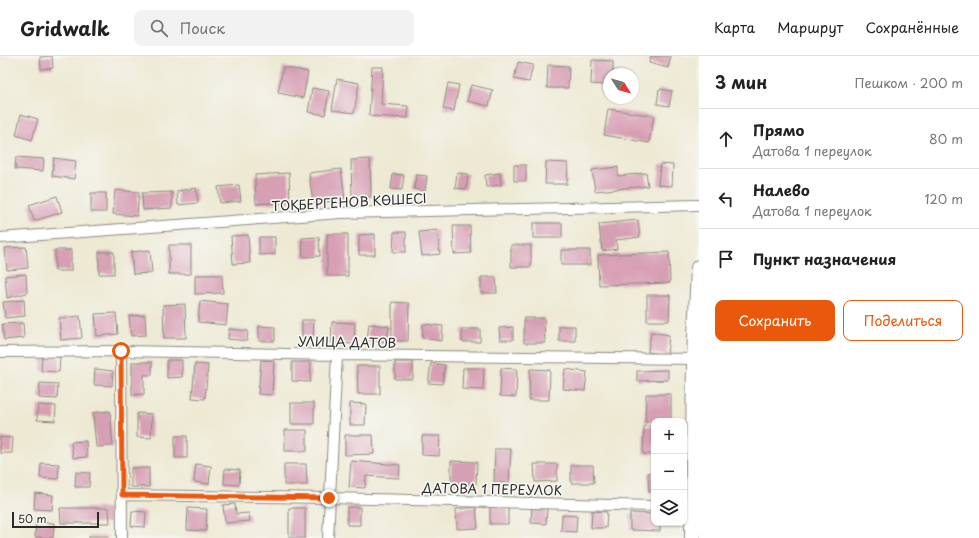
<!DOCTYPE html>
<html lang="ru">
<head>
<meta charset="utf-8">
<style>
  body { margin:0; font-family:"Playpen Sans",sans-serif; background:#f2f2f2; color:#222 }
  .controls { position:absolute; right:12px; bottom:12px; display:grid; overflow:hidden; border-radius:8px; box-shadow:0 1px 3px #0004 }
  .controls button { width:36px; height:36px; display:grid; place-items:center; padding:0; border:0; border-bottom:1px solid #e0e0e0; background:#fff; color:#222; font:20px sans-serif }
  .compass { position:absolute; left:603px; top:12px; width:36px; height:36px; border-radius:50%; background:#fff; box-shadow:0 1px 3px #0004; rotate:127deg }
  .scale { position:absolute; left:12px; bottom:10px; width:87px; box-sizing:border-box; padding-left:4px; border:2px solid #2b2b2b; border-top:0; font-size:11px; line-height:14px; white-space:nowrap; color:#2b2b2b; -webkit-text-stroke:3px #f6f6f2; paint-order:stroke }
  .stop { position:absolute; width:12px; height:12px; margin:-9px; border:3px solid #ea580c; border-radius:50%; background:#fff }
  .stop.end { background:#ea580c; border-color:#fff; box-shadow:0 1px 4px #0008 }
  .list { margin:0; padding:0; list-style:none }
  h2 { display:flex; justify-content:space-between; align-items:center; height:52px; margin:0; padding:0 16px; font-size:17px }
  h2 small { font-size:13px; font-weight:400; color:#767676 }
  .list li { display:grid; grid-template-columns:26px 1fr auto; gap:12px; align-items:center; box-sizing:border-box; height:60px; padding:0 16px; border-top:1px solid #e0e0e0 }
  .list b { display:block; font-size:15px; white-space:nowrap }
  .list p { margin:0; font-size:13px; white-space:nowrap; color:#767676 }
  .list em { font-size:13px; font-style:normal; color:#767676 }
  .actions { display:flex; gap:8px; padding:12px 16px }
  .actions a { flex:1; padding:9px 0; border:1px solid #ea580c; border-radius:8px; text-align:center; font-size:14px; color:#ea580c }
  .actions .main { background:#ea580c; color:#fff }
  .icon { flex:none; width:22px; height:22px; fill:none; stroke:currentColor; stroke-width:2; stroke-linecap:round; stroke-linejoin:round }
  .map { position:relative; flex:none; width:699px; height:482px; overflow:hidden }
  header { display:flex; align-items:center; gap:24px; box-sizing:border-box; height:56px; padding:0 20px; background:#fff; border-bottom:1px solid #e0e0e0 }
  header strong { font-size:19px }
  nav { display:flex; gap:22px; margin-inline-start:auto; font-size:14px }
  .search { width:280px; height:36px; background:#f2f2f2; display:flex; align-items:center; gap:10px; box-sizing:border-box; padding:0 14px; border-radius:8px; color:#767676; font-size:15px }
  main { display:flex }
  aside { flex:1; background:#fff }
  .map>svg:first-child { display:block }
  .building { fill:#d79fb4 }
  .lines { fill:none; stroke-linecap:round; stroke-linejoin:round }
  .minor-casing { stroke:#8c8a7f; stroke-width:12 }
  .primary-casing { stroke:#8c8a7f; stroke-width:18 }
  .minor { stroke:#fff; stroke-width:10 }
  .primary { stroke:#fff; stroke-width:16 }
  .route { stroke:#ea580c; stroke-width:5 }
  .labels { text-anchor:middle; stroke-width:3.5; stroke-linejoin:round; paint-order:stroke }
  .street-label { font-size:13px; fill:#2b2b2b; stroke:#f6f6f2 }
</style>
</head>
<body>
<header>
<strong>Gridwalk</strong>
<div class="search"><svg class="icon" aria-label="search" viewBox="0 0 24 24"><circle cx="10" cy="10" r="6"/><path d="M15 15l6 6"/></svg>Поиск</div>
<nav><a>Карта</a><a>Маршрут</a><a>Сохранённые</a></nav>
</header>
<main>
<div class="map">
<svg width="699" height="482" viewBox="0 0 699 482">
  <rect width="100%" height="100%" fill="#f6f6f2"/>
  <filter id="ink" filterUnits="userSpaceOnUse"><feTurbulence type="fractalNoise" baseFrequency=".025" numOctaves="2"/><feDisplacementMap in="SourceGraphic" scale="8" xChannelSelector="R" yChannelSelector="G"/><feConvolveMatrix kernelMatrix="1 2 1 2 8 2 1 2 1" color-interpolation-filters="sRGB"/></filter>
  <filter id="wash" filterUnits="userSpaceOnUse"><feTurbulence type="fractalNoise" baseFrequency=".012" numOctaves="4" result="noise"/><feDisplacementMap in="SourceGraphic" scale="16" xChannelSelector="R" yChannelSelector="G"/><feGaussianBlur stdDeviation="0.9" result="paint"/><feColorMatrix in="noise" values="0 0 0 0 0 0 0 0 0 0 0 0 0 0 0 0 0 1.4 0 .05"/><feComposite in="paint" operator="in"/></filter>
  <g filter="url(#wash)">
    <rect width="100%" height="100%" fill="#ede9d3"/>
    <g id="blocks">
      <!-- building -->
      <path class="building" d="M 52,0 L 53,12 L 41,13 L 40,1 Z
        M 651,0 L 671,0 L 668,12 L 649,7 Z
        M 592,4 L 613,5 L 613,18 L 609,18 L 609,29 L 591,28 Z
        M 518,6 L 533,9 L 529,26 L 514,23 Z
        M 548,9 L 569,10 L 568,32 L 547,32 Z
        M 283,11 L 308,16 L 303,42 L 278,37 Z
        M 372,11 L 383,11 L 381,48 L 408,50 L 408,62 L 369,60 Z
        M 337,23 L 359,27 L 354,57 L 332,54 Z
        M 448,27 L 459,29 L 454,55 L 443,53 Z
        M 471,29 L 493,34 L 489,50 L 467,45 Z
        M 312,32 L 329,35 L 325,59 L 308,56 Z
        M 659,33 L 672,35 L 669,50 L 657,48 Z
        M 608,53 L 654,60 L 649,87 L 604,79 Z
        M 21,58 L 38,63 L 32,84 L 16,79 Z
        M 16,101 L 44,103 L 43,115 L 15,113 Z
        M 54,102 L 76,105 L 74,123 L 52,120 Z
        M 370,103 L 371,141 L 352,142 L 351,104 Z
        M 546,106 L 568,107 L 567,128 L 545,128 Z
        M 660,108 L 673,109 L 672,130 L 658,129 Z
        M 514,109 L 526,109 L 526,125 L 514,125 Z
        M 618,111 L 618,120 L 646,117 L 648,130 L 595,135 L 592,114 Z
        M 341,113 L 345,144 L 313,147 L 309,117 Z
        M 289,117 L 290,146 L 256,148 L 255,119 Z
        M 457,117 L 468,118 L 466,133 L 455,132 Z
        M 500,117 L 501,129 L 486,131 L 485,119 Z
        M 393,118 L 404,119 L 402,134 L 391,133 Z
        M 416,119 L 427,120 L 425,135 L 414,133 Z
        M 239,129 L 241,145 L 220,147 L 218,131 Z
        M 196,132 L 198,147 L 178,149 L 177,135 Z
        M 115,134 L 139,136 L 137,160 L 113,158 Z
        M 172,136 L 172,152 L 143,154 L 142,137 Z
        M 91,137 L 106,137 L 106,156 L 91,156 Z
        M 57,140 L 62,156 L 34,165 L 29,149 Z
        M 638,164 L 640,181 L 616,184 L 617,193 L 602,195 L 599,168 Z
        M 533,167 L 562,167 L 562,182 L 533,182 Z
        M 453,170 L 470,170 L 471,197 L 454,198 Z
        M 437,174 L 440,198 L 422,200 L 419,176 Z
        M 394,176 L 406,176 L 406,196 L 393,196 Z
        M 327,178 L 348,178 L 348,220 L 327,220 Z
        M 375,178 L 375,199 L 359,199 L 359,179 Z
        M 248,179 L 250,207 L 233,208 L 231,180 Z
        M 259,181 L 275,181 L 275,198 L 259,199 Z
        M 319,181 L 320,200 L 303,201 L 302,182 Z
        M 169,189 L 191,189 L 191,218 L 169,218 Z
        M 511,189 L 531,189 L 531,211 L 511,211 Z
        M 26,191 L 28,212 L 7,214 L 5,192 Z
        M 55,194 L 71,194 L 71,215 L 55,215 Z
        M 150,194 L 152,217 L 133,218 L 131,196 Z
        M 561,194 L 590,194 L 590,209 L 561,209 Z
        M 99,196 L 114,196 L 114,218 L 99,218 Z
        M 669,196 L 670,227 L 599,229 L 598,199 Z
        M 26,218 L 27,237 L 7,242 L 5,220 Z
        M 195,219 L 222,219 L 223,237 L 195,238 Z
        M 481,221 L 496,221 L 497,237 L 481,237 Z
        M 647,239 L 670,239 L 669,265 L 647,265 Z
        M 24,244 L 25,260 L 5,262 L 3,246 Z
        M 200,245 L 228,248 L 226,269 L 198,266 Z
        M 392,246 L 409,247 L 408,285 L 392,285 Z
        M 185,248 L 186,282 L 164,282 L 163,249 Z
        M 116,257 L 118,278 L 97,280 L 95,258 Z
        M 145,259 L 146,279 L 131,280 L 129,260 Z
        M 80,260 L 82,282 L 61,284 L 59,262 Z
        M 524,262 L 544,262 L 545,287 L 524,287 Z
        M 302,264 L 314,264 L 313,281 L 302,281 Z
        M 332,266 L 355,267 L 354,288 L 331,287 Z
        M 23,267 L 24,282 L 4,284 L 2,268 Z
        M 369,268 L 389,270 L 387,286 L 367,284 Z
        M 423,268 L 443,270 L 442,285 L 422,282 Z
        M 259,270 L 275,271 L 275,285 L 259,285 Z
        M 559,270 L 575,270 L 575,285 L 559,285 Z
        M 513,271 L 513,284 L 500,284 L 499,272 Z
        M 229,273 L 248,275 L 247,285 L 228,283 Z
        M 462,273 L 480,273 L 480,286 L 462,286 Z
        M 651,276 L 669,279 L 667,299 L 648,296 Z
        M 42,300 L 60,301 L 59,316 L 41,315 Z
        M 167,304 L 182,304 L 182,321 L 167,322 Z
        M 261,304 L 274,305 L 272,339 L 258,338 Z
        M 132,306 L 152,306 L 152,319 L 144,319 L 144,338 L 132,339 Z
        M 292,306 L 311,306 L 310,326 L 292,325 Z
        M 395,306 L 413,306 L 413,323 L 395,323 Z
        M 431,307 L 445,309 L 442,328 L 428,327 Z
        M 195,308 L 208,309 L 205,343 L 192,342 Z
        M 357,310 L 380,310 L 380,338 L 358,338 Z
        M 463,312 L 484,312 L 483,334 L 462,333 Z
        M 501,312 L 517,313 L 516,341 L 500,340 Z
        M 95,313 L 113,315 L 112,330 L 94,329 Z
        M 530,313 L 550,314 L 549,344 L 529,344 Z
        M 565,313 L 587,316 L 585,335 L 563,333 Z
        M 668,314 L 668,324 L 637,325 L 637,315 Z
        M 40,327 L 58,328 L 57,343 L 39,342 Z
        M 646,338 L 671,338 L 671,365 L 645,366 Z
        M 291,347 L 314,347 L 314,368 L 291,368 Z
        M 350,347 L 366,348 L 365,369 L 350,369 Z
        M 38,349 L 56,350 L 55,365 L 37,364 Z
        M 110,355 L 113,390 L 96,391 L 93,357 Z
        M 137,357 L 152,358 L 151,382 L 137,381 Z
        M 644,370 L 654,370 L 654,398 L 643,398 Z
        M 285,374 L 307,374 L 307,395 L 285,395 Z
        M 345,379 L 373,379 L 374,398 L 345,399 Z
        M 175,380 L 187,380 L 187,402 L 175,402 Z
        M 422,380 L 440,380 L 439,400 L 422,399 Z
        M 0,381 L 13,382 L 12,397 L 0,397 Z
        M 86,385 L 87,401 L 73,402 L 71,386 Z
        M 495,393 L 511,393 L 509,427 L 494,426 Z
        M 351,405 L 400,409 L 399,422 L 366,420 L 365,432 L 349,431 Z
        M 451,405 L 477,406 L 476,428 L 451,427 Z
        M 41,407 L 59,408 L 58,423 L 40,422 Z
        M 196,408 L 211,410 L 209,428 L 194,426 Z
        M 284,408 L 306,408 L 307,429 L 284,429 Z
        M 534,408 L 557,408 L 557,425 L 535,426 Z
        M 571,409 L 593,409 L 594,427 L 571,427 Z
        M 131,412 L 149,412 L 149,431 L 131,431 Z
        M 225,413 L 240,414 L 239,429 L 224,428 Z
        M 76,416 L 90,417 L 89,431 L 75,431 Z
        M 654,416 L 654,435 L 649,436 L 648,417 Z
        M 35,437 L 53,439 L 52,454 L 34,453 Z
        M 235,448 L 236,458 L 249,457 L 250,465 L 225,467 L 223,449 Z
        M 490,450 L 508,450 L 508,468 L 490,468 Z
        M 347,451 L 360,451 L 360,469 L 347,469 Z
        M 476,451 L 478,472 L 457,473 L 456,453 Z
        M 532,451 L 547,452 L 546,468 L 531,467 Z
        M 60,452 L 109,452 L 110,467 L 61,467 Z
        M 188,452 L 207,453 L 206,475 L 187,474 Z
        M 289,452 L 305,452 L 305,482 L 289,482 Z
        M 132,455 L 146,456 L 145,471 L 131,470 Z
        M 592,455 L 607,456 L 606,472 L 591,472 Z
        M 630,457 L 654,458 L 654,467 L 660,467 L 660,475 L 630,474 Z
        M 562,459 L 577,460 L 576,476 L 561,475 Z
        M 36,466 L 54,467 L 53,482 L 35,481 Z
        M 89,480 L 108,480 L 108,482 L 89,482 Z"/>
    </g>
  </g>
  <g filter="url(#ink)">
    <use href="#blocks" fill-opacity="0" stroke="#8c8a7f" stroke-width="1"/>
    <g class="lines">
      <!-- minor casing -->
      <g class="minor-casing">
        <path id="minor" d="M 0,182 L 341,157 L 699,149
          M 121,295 L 122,482
          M 0,296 L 121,295 L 337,299 L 695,303
          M 122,439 L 329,442 L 654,450
          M 328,482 L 337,299"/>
      </g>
      <!-- primary casing -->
      <g class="primary-casing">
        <path id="primary" d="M 693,482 L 695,303 L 699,212"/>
      </g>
      <!-- minor -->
      <use href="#minor" class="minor"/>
      <!-- primary -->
      <use href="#primary" class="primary"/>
    </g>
  </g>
  <g class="lines" filter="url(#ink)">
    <!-- route -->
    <path class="route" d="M 121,295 L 122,439 L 329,442"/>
  </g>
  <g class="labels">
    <!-- street labels -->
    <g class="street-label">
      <text transform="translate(349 146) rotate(-3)" y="5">ТОҚБЕРГЕНОВ КӨШЕСІ</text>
      <text transform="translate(347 286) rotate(1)" y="5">УЛИЦА ДАТОВ</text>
      <text transform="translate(492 433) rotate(1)" y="5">ДАТОВА 1 ПЕРЕУЛОК</text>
    </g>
  </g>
</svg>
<div class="controls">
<button>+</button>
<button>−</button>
<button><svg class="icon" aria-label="layers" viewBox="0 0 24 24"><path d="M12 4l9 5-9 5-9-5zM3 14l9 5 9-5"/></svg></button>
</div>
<svg class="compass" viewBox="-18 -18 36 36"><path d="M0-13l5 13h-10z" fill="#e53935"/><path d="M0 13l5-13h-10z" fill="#767676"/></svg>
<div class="scale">50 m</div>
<div class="stop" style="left:121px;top:295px"></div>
<div class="stop end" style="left:329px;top:442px"></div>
</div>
<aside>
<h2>3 мин<small>Пешком · 200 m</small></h2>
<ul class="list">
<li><svg class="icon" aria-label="ahead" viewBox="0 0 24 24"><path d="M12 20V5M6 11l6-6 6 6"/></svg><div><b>Прямо</b><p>Датова 1 переулок</p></div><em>80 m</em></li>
<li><svg class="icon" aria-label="left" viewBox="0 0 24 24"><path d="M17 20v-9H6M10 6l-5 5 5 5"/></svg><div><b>Налево</b><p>Датова 1 переулок</p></div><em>120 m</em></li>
<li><svg class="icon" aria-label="arrive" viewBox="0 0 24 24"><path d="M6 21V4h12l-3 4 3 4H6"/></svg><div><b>Пункт назначения</b></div></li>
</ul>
<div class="actions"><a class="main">Сохранить</a><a>Поделиться</a></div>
</aside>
</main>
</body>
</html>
